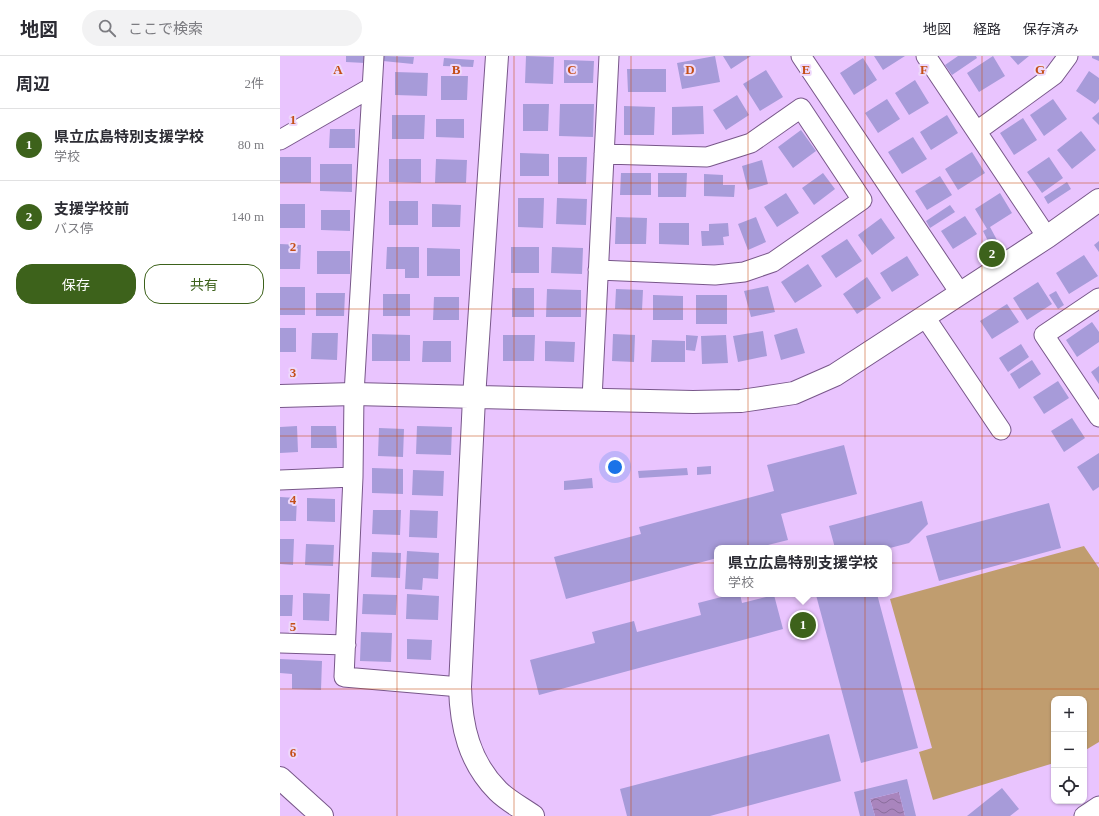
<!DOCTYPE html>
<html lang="ja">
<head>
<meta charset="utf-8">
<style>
  body { margin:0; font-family:"Times New Roman","Noto Sans JP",serif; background:#f2f2f3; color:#2b2b33 }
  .controls { position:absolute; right:12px; bottom:12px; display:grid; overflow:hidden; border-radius:8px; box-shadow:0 1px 3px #0004 }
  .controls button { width:36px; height:36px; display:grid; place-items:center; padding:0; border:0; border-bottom:1px solid #e1e1e2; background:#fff; color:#2b2b33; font:20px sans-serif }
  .you { position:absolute; left:335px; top:411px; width:14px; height:14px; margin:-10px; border:3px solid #fff; border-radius:50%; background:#1a73e8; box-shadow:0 0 0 6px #1a73e833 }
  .badge { display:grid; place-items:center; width:26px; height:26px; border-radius:50%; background:#3d621b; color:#fff; font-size:13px; font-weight:700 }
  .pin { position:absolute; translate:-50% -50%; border:2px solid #fff; box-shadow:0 1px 4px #0006 }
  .popup { position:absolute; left:434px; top:489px; width:178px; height:52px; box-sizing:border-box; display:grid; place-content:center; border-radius:8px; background:#fff; filter:drop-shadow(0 1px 3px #0005); font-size:13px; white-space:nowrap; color:#7c7c81 }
  .popup b { font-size:15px; color:#2b2b33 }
  .popup::after { content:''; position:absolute; left:50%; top:100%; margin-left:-8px; border:8px solid transparent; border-top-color:#fff }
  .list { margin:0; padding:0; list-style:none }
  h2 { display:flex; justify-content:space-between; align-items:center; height:52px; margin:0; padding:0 16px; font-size:17px }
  h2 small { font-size:13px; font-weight:400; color:#7c7c81 }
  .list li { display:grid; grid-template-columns:26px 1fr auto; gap:12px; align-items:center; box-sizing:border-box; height:72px; padding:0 16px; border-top:1px solid #e1e1e2 }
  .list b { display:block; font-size:15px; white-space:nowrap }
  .list p { margin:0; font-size:13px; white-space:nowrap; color:#7c7c81 }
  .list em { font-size:13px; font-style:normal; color:#7c7c81 }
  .actions { display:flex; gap:8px; padding:12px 16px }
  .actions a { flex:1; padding:9px 0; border:1px solid #3d621b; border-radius:16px; text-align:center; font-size:14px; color:#3d621b }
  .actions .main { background:#3d621b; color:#fff }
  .icon { flex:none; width:22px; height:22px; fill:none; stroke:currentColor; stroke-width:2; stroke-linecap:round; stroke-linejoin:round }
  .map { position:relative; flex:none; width:819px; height:760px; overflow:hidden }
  header { display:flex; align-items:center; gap:24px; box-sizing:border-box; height:56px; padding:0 20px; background:#fff; border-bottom:1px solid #e1e1e2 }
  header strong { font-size:19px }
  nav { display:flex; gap:22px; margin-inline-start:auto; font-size:14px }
  .search { width:280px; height:36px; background:#f2f2f3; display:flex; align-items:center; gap:10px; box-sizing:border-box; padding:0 14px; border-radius:22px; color:#7c7c81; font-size:15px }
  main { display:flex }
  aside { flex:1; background:#fff }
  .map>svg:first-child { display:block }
  .pitch { fill:#c09d6f }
  .water { fill:url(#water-waves) }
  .building { fill:#a79bd9 }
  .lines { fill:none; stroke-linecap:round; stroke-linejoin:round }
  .street-casing { stroke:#78578a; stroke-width:21 }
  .secondary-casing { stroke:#78578a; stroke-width:24 }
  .street { stroke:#fff; stroke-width:19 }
  .secondary { stroke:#fff; stroke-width:22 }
  .grid { fill:none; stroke:#c44f16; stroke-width:1; stroke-opacity:0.55 }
  .grid-label { font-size:13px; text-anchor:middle; font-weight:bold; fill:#c44f16; stroke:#eed8fb; stroke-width:4; stroke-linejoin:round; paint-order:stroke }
</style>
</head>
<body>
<header>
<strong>地図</strong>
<div class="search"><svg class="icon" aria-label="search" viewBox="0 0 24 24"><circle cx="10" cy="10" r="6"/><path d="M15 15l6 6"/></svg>ここで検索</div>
<nav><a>地図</a><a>経路</a><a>保存済み</a></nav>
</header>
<main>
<aside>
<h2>周辺<small>2件</small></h2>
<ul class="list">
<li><span class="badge">1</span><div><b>県立広島特別支援学校</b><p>学校</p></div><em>80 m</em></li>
<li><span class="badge">2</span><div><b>支援学校前</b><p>バス停</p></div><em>140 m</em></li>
</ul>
<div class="actions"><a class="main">保存</a><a>共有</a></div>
</aside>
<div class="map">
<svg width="819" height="760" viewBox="0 0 819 760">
  <defs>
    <pattern id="water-waves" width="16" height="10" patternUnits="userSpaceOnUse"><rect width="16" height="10" fill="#a985bd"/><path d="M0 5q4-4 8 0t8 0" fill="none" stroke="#8a6d9b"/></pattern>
  </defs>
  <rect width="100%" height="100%" fill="#e9c4fe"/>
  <!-- pitch -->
  <path class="pitch" d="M 804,490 L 819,512 L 819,686 L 804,695 L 804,643 L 774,643 L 774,707 L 653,744 L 639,696 L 652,692 L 610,543 Z"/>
  <!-- water -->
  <path class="water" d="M 619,736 L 625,760 L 595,760 L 590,743 Z"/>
  <!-- building -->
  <path class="building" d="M 66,0 L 85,0 L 85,7 L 66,6 Z
    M 104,0 L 134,1 L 133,8 L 103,5 Z
    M 246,0 L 274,1 L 273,28 L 245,27 Z
    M 435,0 L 440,26 L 402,33 L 397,7 Z
    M 443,0 L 471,0 L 451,13 Z
    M 594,0 L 625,0 L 603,14 Z
    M 678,0 L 696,0 L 697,2 L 672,19 L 665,9 Z
    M 713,0 L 725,20 L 699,36 L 687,17 Z
    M 730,0 L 749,0 L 738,9 Z
    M 812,0 L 819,0 L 819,5 L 812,2 Z
    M 164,2 L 194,4 L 193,11 L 163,10 Z
    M 583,2 L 597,24 L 574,39 L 560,17 Z
    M 284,4 L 314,5 L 313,27 L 284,27 Z
    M 347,13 L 386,13 L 386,36 L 348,36 Z
    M 486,14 L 503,41 L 480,55 L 463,28 Z
    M 809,15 L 819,22 L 819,43 L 815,48 L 796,35 Z
    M 115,16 L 148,17 L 147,40 L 115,39 Z
    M 161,20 L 188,20 L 187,44 L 161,44 Z
    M 635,24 L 649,47 L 629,59 L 615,37 Z
    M 457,39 L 469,59 L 446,74 L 433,54 Z
    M 607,43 L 620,63 L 598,77 L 585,57 Z
    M 773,43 L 787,63 L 764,80 L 750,59 Z
    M 243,48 L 269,48 L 268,75 L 243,75 Z
    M 280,48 L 314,48 L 313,81 L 279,80 Z
    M 344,50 L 375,51 L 374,79 L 344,79 Z
    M 423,50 L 424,78 L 392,79 L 392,51 Z
    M 819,56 L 819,69 L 812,62 Z
    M 112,59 L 145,59 L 144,83 L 112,83 Z
    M 667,59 L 678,77 L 651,94 L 640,76 Z
    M 743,62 L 757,84 L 734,99 L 720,77 Z
    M 156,63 L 184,63 L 184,82 L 156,81 Z
    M 50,73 L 75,73 L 75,92 L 49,92 Z
    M 521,74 L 536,95 L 513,112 L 498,91 Z
    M 801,75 L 816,94 L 792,113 L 777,94 Z
    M 633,81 L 647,103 L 622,118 L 608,96 Z
    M 692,96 L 705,117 L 678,134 L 665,113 Z
    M 240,97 L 269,98 L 269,120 L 240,120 Z
    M 0,101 L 31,101 L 31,127 L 0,127 Z
    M 278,101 L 307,101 L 306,128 L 278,128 Z
    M 769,101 L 783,122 L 762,137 L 747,116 Z
    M 109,103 L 141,103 L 141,127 L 109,126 Z
    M 156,103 L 187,104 L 186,127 L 155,127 Z
    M 482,104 L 488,128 L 468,134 L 462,110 Z
    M 40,108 L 72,108 L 72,136 L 40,135 Z
    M 341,117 L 371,117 L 371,139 L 340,139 Z
    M 378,117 L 407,117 L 406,141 L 378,141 Z
    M 543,117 L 555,133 L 534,149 L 522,132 Z
    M 424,118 L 443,119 L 443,129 L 455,129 L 454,141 L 424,140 Z
    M 660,120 L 672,139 L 647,154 L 635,135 Z
    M 787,126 L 791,133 L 768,148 L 764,141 Z
    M 506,137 L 519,157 L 497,171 L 484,151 Z
    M 720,137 L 732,157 L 710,171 L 717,184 L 709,187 L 703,175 L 707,173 L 695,153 Z
    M 238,142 L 264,142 L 263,172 L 238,171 Z
    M 277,142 L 307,143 L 306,169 L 276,168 Z
    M 109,145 L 138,145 L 138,169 L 109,169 Z
    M 0,148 L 25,148 L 25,172 L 0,172 Z
    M 152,148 L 181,149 L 180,171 L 152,171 Z
    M 670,149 L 675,156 L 650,172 L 646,165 Z
    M 41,154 L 70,154 L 70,175 L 41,174 Z
    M 685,160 L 697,178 L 673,193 L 661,175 Z
    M 336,161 L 367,162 L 366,188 L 335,188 Z
    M 476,161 L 486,186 L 468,194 L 458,168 Z
    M 601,162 L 615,182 L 592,199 L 578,179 Z
    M 379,167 L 409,167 L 409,189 L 379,188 Z
    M 448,167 L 449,180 L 443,181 L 444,189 L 422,190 L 421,175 L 429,175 L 429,168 Z
    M 567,183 L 582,205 L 556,222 L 541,200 Z
    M 819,185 L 819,196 L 814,189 Z
    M 0,188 L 21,189 L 20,213 L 0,213 Z
    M 107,191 L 139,191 L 139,222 L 125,222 L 125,213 L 106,213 Z
    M 231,191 L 259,191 L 259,217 L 231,217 Z
    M 272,191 L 303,192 L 302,218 L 271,217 Z
    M 147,192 L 180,193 L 180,220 L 147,220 Z
    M 37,195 L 70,195 L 70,218 L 37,218 Z
    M 804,199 L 818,220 L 789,238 L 776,217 Z
    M 627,200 L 639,219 L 612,236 L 600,217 Z
    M 528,208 L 542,230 L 515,247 L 501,226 Z
    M 587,221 L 601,242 L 577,258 L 563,238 Z
    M 758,226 L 772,248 L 747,264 L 733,242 Z
    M 488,230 L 495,256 L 471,261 L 464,235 Z
    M 0,231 L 25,231 L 25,259 L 0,259 Z
    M 232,232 L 254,232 L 254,261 L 232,261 Z
    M 267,233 L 301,234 L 301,261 L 266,261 Z
    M 336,233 L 363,234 L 362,254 L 335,253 Z
    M 776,235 L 784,249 L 778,253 L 769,239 Z
    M 36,237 L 65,237 L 64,260 L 36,260 Z
    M 103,238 L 130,238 L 130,260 L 103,260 Z
    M 373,239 L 403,240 L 403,264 L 373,264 Z
    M 416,239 L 447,239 L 447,268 L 416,268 Z
    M 154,241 L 179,241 L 179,264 L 153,264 Z
    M 727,248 L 739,266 L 712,283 L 700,265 Z
    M 812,266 L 819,276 L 819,286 L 797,301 L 786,284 Z
    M 0,272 L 16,272 L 16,296 L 0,296 Z
    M 517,272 L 525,297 L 501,304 L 494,279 Z
    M 483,275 L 487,300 L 458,306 L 453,280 Z
    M 32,277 L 58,277 L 57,304 L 31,303 Z
    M 92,278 L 130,279 L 130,305 L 92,305 Z
    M 333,278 L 355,279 L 354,306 L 332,305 Z
    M 223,279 L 255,279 L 254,305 L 223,305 Z
    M 406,279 L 418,280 L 415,295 L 406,294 Z
    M 446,279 L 448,307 L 422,308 L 421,280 Z
    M 372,284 L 405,285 L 405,306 L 371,306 Z
    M 143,285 L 171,285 L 171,306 L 142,306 Z
    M 265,285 L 295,286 L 294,306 L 265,305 Z
    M 741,288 L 749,301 L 728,316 L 719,302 Z
    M 752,304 L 761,318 L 739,333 L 730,318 Z
    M 819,310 L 819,328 L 811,316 Z
    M 778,325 L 789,342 L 764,358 L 753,341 Z
    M 792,362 L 805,382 L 784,396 L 771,375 Z
    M 17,370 L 18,396 L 0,397 L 0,371 Z
    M 31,370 L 56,370 L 57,392 L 31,392 Z
    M 137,370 L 172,371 L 171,399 L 136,398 Z
    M 99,372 L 124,373 L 123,401 L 98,400 Z
    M 564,389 L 577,438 L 501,458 L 508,484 L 476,492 L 437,492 L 437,502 L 286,543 L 274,501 L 361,478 L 359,471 L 494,435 L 487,409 Z
    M 819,397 L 819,431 L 813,435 L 797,411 Z
    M 431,410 L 431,418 L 417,419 L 417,411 Z
    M 92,412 L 123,413 L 123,438 L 92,437 Z
    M 407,412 L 408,419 L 359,422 L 358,415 Z
    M 133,414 L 164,415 L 163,440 L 132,439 Z
    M 312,422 L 313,432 L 284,434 L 284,425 Z
    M 0,441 L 17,442 L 16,465 L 0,465 Z
    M 27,442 L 55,443 L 55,466 L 27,465 Z
    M 642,445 L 648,468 L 629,487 L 610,492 L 555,492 L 549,470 Z
    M 769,447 L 781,492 L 659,525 L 646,480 Z
    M 93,454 L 121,454 L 120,479 L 92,478 Z
    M 130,454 L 158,455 L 157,482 L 129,481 Z
    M 0,483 L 14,483 L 13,509 L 0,508 Z
    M 26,488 L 54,489 L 53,510 L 25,509 Z
    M 127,495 L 159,497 L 158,523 L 143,522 L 142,534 L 125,533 Z
    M 92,496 L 121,497 L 120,522 L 91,521 Z
    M 23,537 L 50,538 L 49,565 L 23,564 Z
    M 83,538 L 117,539 L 116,559 L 82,558 Z
    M 127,538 L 159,540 L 158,564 L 126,563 Z
    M 453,538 L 460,538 L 462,547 L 494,539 L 503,573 L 259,639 L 250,604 L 315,587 L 312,576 L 354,565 L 357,576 L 421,559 L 418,547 Z
    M 542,538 L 597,538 L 638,692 L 581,707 L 536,539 Z
    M 0,539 L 13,539 L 12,560 L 0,560 Z
    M 81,576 L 112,577 L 111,606 L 80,605 Z
    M 127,583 L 152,584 L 151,604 L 127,603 Z
    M 0,603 L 42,605 L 41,634 L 12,633 L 12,618 L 0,617 Z
    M 549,678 L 561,725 L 430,760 L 347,760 L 340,733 Z
    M 627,723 L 636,760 L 625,760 L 619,736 L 590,743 L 595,760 L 580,760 L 574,736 Z
    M 722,732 L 739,753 L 730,760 L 687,760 Z"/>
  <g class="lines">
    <!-- street casing -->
    <g class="street-casing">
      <path id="street" d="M 94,0 L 74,338 L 73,421 L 64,621 L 180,631
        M 521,0 L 680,237
        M 646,0 L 767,181
        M 697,75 L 774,19 L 788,0
        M 0,84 L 92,31
        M 318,214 L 435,219 L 464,216 L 493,206 L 582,144 L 521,52 L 471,87 L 427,101 L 324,98
        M 819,242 L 764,279 L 819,361
        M 645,261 L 721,374
        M 312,343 L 329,0
        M 0,424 L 73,421
        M 0,587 L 66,589
        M 804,760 L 819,750"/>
    </g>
    <!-- secondary casing -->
    <g class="secondary-casing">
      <path id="secondary" d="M 217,0 L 194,342 L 180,631 C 181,670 189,706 218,735 C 228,745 242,752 253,760
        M 0,340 L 74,338 L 413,346 L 461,345 L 514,337 L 555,319 L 767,181 L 819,144
        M 0,722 L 42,760"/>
    </g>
    <!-- street -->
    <use href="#street" class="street"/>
    <!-- secondary -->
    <use href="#secondary" class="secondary"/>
  </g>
  <!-- grid -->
  <path class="grid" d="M 117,0 L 117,760M 234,0 L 234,760M 351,0 L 351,760M 468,0 L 468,760M 585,0 L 585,760M 702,0 L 702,760M 0,127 L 819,127M 0,253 L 819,253M 0,380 L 819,380M 0,507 L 819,507M 0,633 L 819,633"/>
  <g class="grid-label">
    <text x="58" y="18">A</text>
    <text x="176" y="18">B</text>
    <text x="292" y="18">C</text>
    <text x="410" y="18">D</text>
    <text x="526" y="18">E</text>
    <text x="644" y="18">F</text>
    <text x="760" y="18">G</text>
    <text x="13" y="68">1</text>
    <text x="13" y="195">2</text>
    <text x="13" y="321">3</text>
    <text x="13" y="448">4</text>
    <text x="13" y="575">5</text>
    <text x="13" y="701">6</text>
  </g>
</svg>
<div class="controls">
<button>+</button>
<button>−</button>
<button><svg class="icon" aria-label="locate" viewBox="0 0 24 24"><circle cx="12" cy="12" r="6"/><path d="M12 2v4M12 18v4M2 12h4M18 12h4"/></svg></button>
</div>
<div class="you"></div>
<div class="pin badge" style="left:523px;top:569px">1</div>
<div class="popup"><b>県立広島特別支援学校</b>学校</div>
<div class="pin badge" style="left:712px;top:198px">2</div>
</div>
</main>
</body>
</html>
